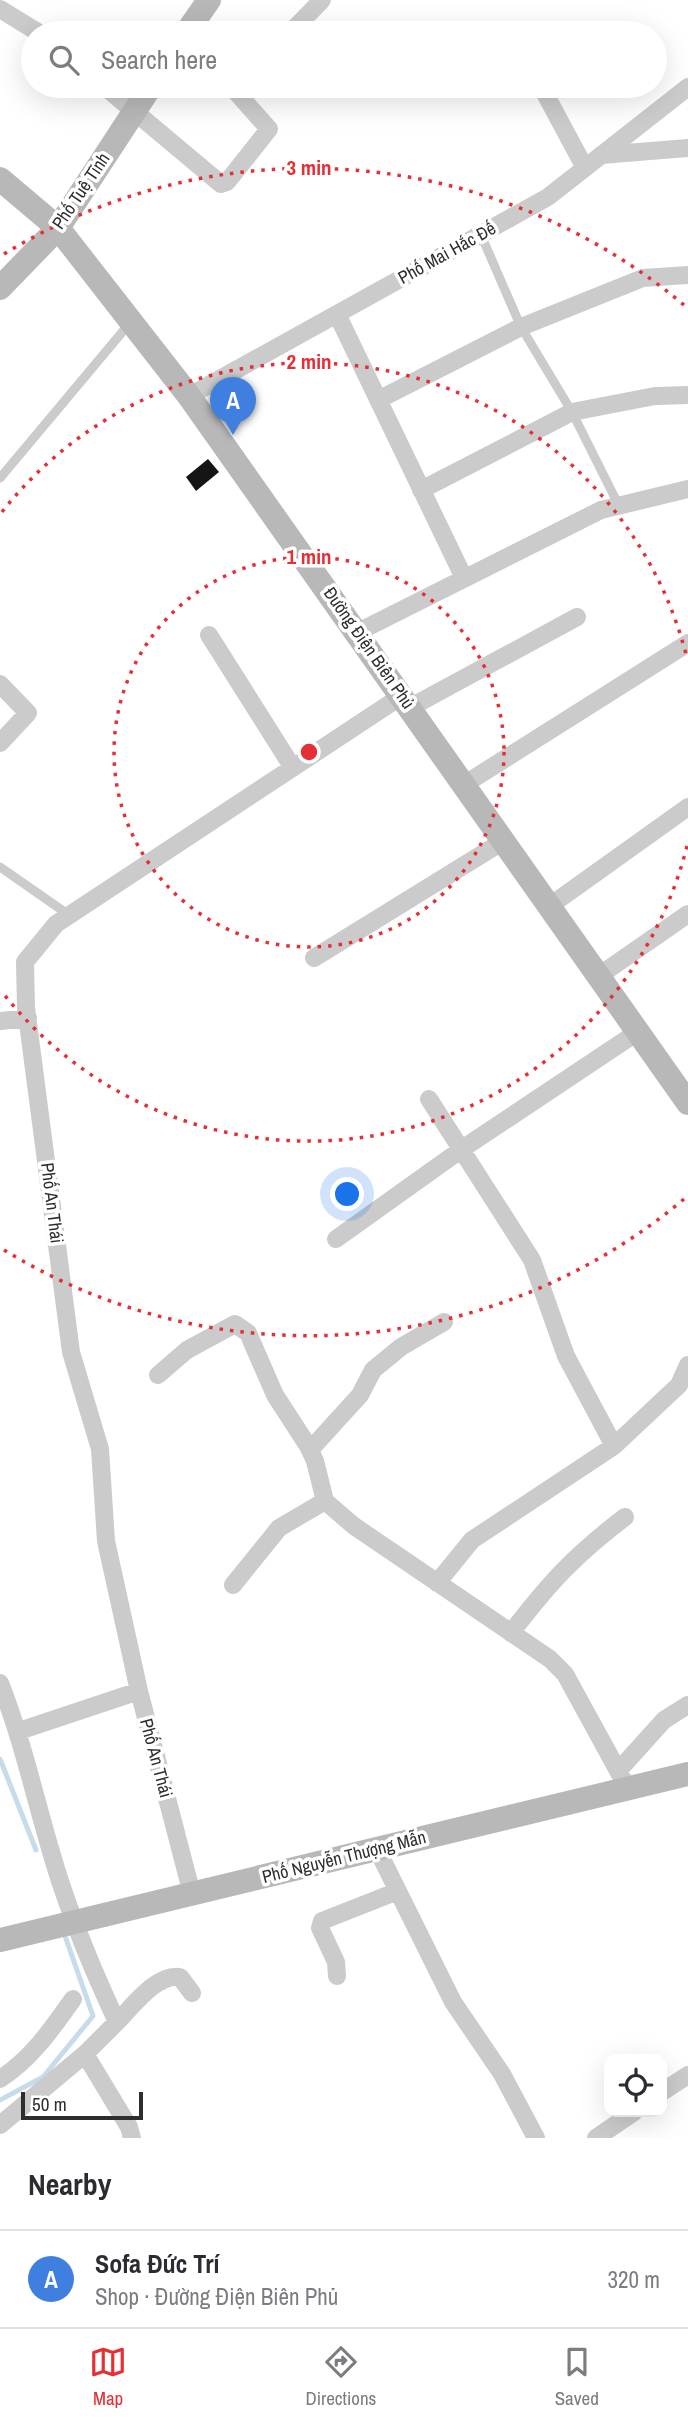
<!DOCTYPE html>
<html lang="en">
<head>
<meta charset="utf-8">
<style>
  body { margin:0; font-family:"Archivo Narrow",sans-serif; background:#f2f2f3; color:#2b2b33 }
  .controls { position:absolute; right:21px; bottom:21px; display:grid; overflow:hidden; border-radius:14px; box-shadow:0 7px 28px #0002 }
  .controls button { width:63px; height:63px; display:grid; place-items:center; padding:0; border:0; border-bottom:2px solid #e1e1e2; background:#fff; color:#2b2b33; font:35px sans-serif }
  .scale { position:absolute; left:21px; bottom:18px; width:122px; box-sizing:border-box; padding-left:7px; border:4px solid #2e2e2e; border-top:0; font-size:19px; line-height:24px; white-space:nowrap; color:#2e2e2e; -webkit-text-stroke:5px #fff; paint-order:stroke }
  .you { position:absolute; left:348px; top:1195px; width:24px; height:24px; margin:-18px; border:5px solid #fff; border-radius:50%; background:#1a73e8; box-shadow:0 0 0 10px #1a73e833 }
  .badge { display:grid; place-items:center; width:46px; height:46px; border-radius:50%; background:#e62f35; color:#fff; font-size:23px; font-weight:700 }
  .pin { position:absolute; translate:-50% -58px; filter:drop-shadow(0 2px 4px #0008) }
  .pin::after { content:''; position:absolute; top:37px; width:24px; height:21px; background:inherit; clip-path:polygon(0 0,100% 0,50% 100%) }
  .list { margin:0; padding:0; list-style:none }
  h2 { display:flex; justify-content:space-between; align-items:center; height:91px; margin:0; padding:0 28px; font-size:30px }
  h2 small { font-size:23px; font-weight:400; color:#7c7c81 }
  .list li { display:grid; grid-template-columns:46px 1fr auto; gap:21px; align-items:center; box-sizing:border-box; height:98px; padding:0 28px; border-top:2px solid #e1e1e2 }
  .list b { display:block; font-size:26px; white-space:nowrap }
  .list p { margin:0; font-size:23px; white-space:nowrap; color:#7c7c81 }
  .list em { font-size:23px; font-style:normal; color:#7c7c81 }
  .icon { flex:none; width:38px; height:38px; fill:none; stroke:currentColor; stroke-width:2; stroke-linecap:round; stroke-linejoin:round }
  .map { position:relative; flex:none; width:688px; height:2138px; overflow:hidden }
  .search { position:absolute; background:#fff; box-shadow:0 7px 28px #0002; left:21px; right:21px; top:21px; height:77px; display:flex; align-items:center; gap:18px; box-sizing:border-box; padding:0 24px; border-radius:38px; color:#7c7c81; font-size:26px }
  .sheet { height:189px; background:#fff }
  nav { display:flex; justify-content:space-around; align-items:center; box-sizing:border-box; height:98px; border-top:2px solid #e1e1e2; background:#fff; font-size:19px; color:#7c7c81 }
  nav a { display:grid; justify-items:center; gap:4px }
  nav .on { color:#e62f35 }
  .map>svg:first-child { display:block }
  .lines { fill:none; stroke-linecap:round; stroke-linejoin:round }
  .stream { stroke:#c7dceb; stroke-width:5 }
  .building { fill:#151515 }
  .lane { stroke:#cbcbcb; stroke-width:9 }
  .street { stroke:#cbcbcb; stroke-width:18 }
  .secondary { stroke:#b8b8b8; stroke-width:24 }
  .ring { fill:none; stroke:#e62f35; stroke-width:3.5; stroke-dasharray:3.5 7 }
  .labels { text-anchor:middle; stroke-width:7; stroke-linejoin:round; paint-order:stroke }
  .street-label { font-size:18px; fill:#2e2e2e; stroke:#fff }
  .centre { fill:#e62f35; stroke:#fff; stroke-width:3.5 }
  .ring-label { font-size:21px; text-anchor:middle; font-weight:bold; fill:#e62f35; stroke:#fff; stroke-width:7; stroke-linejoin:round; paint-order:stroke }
</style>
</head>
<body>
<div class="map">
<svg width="688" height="2138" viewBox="0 0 688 2138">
  <rect width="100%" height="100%" fill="#fff"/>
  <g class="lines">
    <!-- stream -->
    <path class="stream" d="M 0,1759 L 36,1850
      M 0,2100 L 43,2077 L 93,2016 L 64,1933"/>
  </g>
  <!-- building -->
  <path class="building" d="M 208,459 L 219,472 L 196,491 L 186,477 Z"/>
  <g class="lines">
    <!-- lane -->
    <path class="lane" d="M 481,235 L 521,327 L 572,412 L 618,504
      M 0,478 L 129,324
      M 0,867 L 69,915"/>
    <!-- street -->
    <path class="street" d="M 0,9 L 39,33
      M 290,33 L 322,0
      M 104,86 L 221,184 L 227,182 L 269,129 L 237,93 L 240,86
      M 541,86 L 585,168
      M 601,155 L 688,148
      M 337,314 L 464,578
      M 189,396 L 548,197 L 688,87
      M 378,400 L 521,327 L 643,278 L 688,275
      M 421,490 L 572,412 L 655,396 L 688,395
      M 358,632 L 601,510 L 688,489
      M 209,635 L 293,768
      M 0,684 L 28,713 L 0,743
      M 411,707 L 577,617
      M 465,784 L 688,643
      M 551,905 L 688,807
      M 314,958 L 505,840
      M 600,975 L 688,914
      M 0,1021 L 28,1018
      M 429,1099 L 532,1260 L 566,1356 L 614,1446
      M 336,1239 L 462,1149 L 639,1031
      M 158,1375 L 187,1350 L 235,1324 L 248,1333 L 275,1395 L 308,1446 L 315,1461 L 325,1501 L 354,1526 L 550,1659 L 565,1674 L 628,1789
      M 310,1450 L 360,1395 L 373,1370 L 401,1347 L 444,1322
      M 437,1583 L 472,1540 L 614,1446 L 679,1385 L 688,1365
      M 233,1585 L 279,1528 L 325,1501
      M 511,1633 C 549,1583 575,1555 625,1517
      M 0,1683 C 25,1746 38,1813 59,1878 C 75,1927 95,1975 117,2022 L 85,2054 L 0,2125
      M 19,1731 L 139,1691
      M 618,1771 L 664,1720 L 688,1705
      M 377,1849 L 453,2002 L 502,2074 L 536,2138
      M 192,1894 L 139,1691 L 106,1541 L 100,1449 L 71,1352 L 26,1008 L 25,962 L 56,924 L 403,695
      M 337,1976 L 336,1962 L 320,1928 L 322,1921 L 398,1891
      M 117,2022 C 132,2007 157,1973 180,1977 L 192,1993
      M 85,2054 L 129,2127 L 132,2138
      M 0,2079 C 31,2059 52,2029 73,1999
      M 662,2092 L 688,2075
      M 596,2138 L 634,2112"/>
    <!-- secondary -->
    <path class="secondary" d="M 186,33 L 209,0
      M 0,179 L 58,228 L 189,396 L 688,1103
      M 0,288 L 58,228 L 151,86
      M 0,1940 L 688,1774"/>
  </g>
  <!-- distance rings -->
  <g class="ring">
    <circle cx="309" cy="752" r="195"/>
    <path d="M687 846A390 390 0 0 1 2 992M2 512A390 390 0 0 1 687 658"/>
    <path d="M684 1199A584 584 0 0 1 4 1250M4 254A584 584 0 0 1 684 305"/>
  </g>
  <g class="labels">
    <!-- street labels -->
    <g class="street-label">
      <text transform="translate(81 191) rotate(-56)" y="6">Phố Tuệ Tĩnh</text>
      <text transform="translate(447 253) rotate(-29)" y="6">Phố Mai Hắc Đế</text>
      <text transform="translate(369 648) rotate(55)" y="6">Đường Điện Biên Phủ</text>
      <text transform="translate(52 1203) rotate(83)" y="6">Phố An Thái</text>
      <text transform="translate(156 1758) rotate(75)" y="6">Phố An Thái</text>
      <text transform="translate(344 1857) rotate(-14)" y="6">Phố Nguyễn Thượng Mẫn</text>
    </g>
  </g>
  <circle cx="309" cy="752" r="10" class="centre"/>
  <g class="ring-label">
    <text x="309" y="175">3 min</text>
    <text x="309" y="369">2 min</text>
    <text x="309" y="564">1 min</text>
  </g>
</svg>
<div class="controls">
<button><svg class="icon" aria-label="locate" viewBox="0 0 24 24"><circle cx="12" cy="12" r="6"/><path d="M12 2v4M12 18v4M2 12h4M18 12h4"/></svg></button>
</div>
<div class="scale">50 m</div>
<div class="you"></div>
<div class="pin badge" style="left:233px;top:435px;background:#3f7fe0">A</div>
<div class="search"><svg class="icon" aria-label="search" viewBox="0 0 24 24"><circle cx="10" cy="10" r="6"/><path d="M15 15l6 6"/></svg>Search here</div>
</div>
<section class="sheet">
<h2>Nearby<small></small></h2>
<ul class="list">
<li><span class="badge" style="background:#3f7fe0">A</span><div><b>Sofa Đức Trí</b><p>Shop · Đường Điện Biên Phủ</p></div><em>320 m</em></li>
</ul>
</section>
<nav>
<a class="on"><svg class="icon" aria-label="map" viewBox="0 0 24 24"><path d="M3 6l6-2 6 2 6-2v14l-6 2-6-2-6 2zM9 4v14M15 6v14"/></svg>Map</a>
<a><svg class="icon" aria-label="directions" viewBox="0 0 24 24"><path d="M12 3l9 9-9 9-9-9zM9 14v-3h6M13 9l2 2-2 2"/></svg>Directions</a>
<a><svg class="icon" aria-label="saved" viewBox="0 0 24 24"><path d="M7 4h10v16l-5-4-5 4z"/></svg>Saved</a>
</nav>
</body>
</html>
